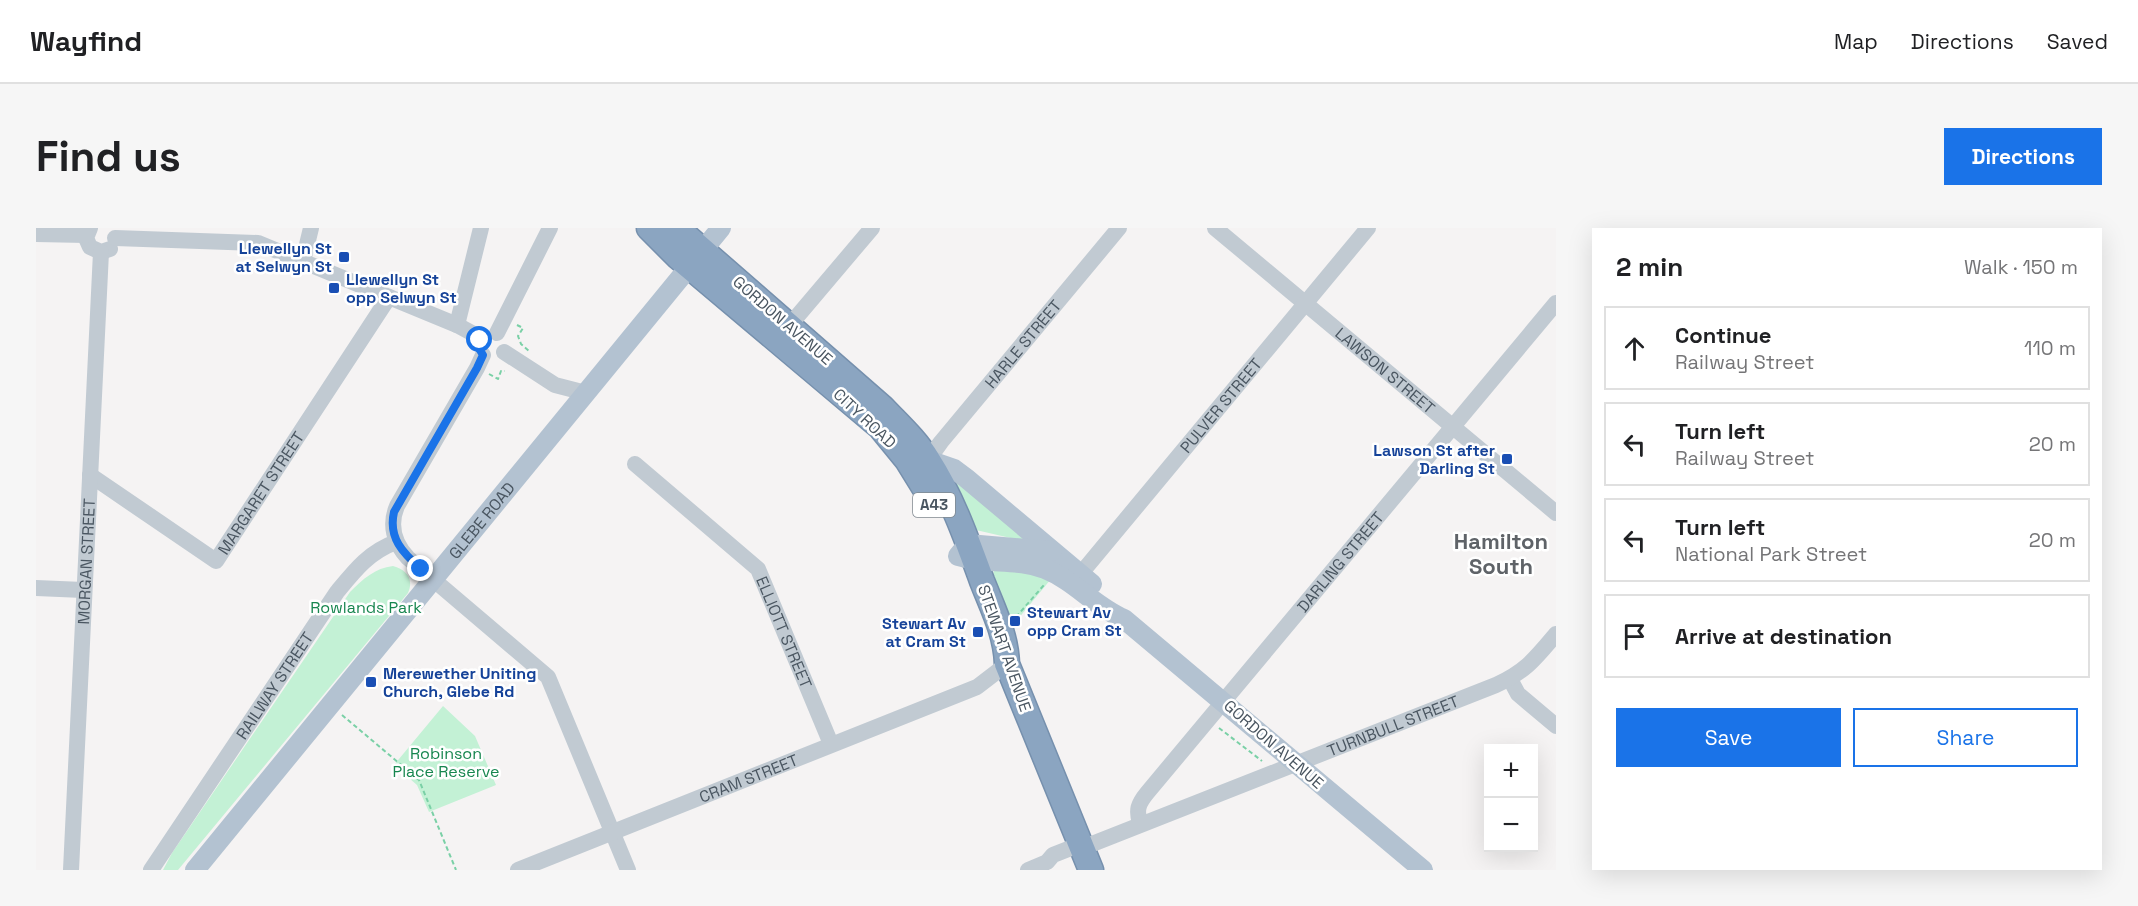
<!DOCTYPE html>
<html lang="en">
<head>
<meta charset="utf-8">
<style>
  body { margin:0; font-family:"Space Grotesk",sans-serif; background:#f6f6f6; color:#202124 }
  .controls { position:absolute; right:18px; bottom:18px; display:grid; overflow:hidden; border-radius:0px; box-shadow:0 6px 24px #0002 }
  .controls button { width:54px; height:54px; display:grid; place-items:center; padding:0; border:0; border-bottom:2px solid #e0e0e0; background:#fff; color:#202124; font:30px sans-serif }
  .stop { position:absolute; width:18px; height:18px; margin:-14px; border:4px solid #1a73e8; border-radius:50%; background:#fff }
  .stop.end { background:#1a73e8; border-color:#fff; box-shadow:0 2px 6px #0008 }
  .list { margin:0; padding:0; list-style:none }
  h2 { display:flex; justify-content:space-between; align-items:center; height:78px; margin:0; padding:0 24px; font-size:26px }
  h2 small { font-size:20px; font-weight:400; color:#757577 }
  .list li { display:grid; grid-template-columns:39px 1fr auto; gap:18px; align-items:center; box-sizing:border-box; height:84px; margin:0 12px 12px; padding:0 12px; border:2px solid #e0e0e0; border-radius:0px }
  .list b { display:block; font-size:22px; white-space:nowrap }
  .list p { margin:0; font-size:20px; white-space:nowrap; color:#757577 }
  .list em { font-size:20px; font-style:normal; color:#757577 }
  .actions { display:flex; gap:12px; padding:18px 24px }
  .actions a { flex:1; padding:14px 0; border:2px solid #1a73e8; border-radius:0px; text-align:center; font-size:21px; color:#1a73e8 }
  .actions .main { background:#1a73e8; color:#fff }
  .icon { flex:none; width:33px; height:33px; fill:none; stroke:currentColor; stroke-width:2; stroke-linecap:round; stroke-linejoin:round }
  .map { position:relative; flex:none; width:1520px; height:642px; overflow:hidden; border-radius:0px }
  header { display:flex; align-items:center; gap:36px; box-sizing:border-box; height:84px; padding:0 30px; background:#fff; border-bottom:2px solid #e0e0e0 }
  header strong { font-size:28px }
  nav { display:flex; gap:33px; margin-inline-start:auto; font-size:21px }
  .intro { display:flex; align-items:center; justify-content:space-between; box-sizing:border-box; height:144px; padding:0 36px }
  h1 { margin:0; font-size:42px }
  .button { padding:15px 27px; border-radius:0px; background:#1a73e8; color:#fff; font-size:21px; font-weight:700 }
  main { display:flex; gap:36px; padding:0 36px }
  aside { flex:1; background:#fff; border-radius:0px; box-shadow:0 6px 24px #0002 }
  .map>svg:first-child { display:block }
  .green { fill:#c3f1d5 }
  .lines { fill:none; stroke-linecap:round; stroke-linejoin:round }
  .highway-casing { stroke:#7690ad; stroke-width:27 }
  .path { stroke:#7ad0a6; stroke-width:2; stroke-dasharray:4.5 3; stroke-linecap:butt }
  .minor { stroke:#c1cad2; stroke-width:16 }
  .major { stroke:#b3c2d1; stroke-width:20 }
  .highway { stroke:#8ba5c1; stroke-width:24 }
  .route { stroke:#1a73e8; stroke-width:8 }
  .transit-dot { fill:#1a4fb4; stroke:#fff; stroke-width:2 }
  .labels { text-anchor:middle; stroke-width:5; stroke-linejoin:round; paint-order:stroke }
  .shield { fill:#fff; stroke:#808990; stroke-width:1.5 }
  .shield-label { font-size:15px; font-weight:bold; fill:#4a5661 }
  .transit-label { font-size:16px; font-weight:bold; fill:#164399; stroke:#fff; text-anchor:end }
  .street-label { font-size:16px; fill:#4a5661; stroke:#fff }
  .park-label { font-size:16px; fill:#17864f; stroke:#fff }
  .district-label { font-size:22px; font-weight:bold; fill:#5f6368; stroke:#fff }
</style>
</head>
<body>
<header>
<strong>Wayfind</strong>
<nav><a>Map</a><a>Directions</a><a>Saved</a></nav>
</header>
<div class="intro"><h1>Find us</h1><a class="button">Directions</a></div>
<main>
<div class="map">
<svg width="1520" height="642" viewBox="0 0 1520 642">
  <rect width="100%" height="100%" fill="#f5f3f3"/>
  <!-- green -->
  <path class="green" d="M 917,247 L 992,314 L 940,302 Z
    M 963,337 L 1015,351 L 976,398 L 957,347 L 958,342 Z
    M 357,338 C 371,342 378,351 372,365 L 142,642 L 127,642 L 136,625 L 314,364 C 327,351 339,340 357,338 Z
    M 407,478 L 439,508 L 460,557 L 393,584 L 381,557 L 358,537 Z"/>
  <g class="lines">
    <!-- highway casing -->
    <g class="highway-casing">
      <path id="highway" d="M 613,0 L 642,29 L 844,199 L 871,232 L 897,274
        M 641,0 L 847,180 C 863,197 880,212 892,232 C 916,269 931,312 946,353 C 957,381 970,406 971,436 L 1055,642"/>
    </g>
    <!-- path -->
    <path class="path" d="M 481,97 L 487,100 L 482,108 L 485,116 L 493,123
      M 453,146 L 462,151 L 465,143 L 469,143
      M 980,389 L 1008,357
      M 306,487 L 383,552 L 420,642
      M 1183,500 L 1226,533"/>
    <!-- minor -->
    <g class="minor">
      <path d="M 54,0 L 50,10 L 54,19 L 65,24 L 74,21"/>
      <path id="s1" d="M 1179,0 L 1520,285"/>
      <path d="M 0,6 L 50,7"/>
      <path d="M 79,10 L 222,15 L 421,97 L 445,110"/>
      <path d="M 267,33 L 275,0"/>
      <path d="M 421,97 L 445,0"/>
      <path d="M 753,98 L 836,0"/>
      <path d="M 461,105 L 514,0"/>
      <path d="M 468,124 L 519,157 L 550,165"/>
      <path d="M 447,127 L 441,140 L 361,278 C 353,297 358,315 372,330 L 512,449 L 592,642"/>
      <path id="s2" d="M 892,232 L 905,214 L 1083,0"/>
      <path id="s3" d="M 599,236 L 722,341 L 795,516"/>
      <path id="s4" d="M 54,247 L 180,333 L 353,69"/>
      <path id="s5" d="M 1037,355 L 1332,0"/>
      <path d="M 0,360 L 47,362"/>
      <path d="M 1474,451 L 1482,466 L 1520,498"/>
      <path id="s6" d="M 1104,595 C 1100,582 1102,576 1111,565 L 1520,75"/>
      <path id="s7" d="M 1046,620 L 1460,457 C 1490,443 1499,431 1520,406"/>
      <path id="s8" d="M 35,642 L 65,24"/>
      <path id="s9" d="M 115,642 L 301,364 C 319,342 333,324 360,314"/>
      <path id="s10" d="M 482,642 L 941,459 L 971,436"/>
      <path d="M 992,642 L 1011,634 L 1017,627 L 1045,616"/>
    </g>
    <!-- major -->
    <g class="major">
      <path d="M 892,232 L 918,241 L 930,250 L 1056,356"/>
      <path d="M 1016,323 L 932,316 L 922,328 C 951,337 981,330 1009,341 C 1039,353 1059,379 1088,391 L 1387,642"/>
      <path id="s11" d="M 159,642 L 685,0"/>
    </g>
    <!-- highway -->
    <use href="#highway" class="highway"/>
  </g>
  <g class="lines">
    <!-- route -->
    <path class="route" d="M 385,341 C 367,325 352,310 358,284 L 441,140 L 447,127 L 442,119 L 444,112"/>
  </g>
  <!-- markers -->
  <g class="transit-dot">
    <rect x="302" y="23" width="12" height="12" rx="3"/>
    <rect x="292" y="54" width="12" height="12" rx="3"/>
    <rect x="1465" y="225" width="12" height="12" rx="3"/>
    <rect x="973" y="387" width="12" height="12" rx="3"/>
    <rect x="936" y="398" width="12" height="12" rx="3"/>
    <rect x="329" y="448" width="12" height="12" rx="3"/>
  </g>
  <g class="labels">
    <!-- shield labels -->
    <rect class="shield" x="877" y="265" width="42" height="24" rx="4.5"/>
    <g class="shield-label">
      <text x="898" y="282">A43</text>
    </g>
    <!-- transit labels -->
    <g class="transit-label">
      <text x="296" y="26">Llewellyn St<tspan x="296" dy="18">at Selwyn St</tspan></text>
      <text x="310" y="57" text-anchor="start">Llewellyn St<tspan x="310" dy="18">opp Selwyn St</tspan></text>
      <text x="1459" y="228">Lawson St after<tspan x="1459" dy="18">Darling St</tspan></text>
      <text x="991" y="390" text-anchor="start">Stewart Av<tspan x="991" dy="18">opp Cram St</tspan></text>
      <text x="930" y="401">Stewart Av<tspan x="930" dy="18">at Cram St</tspan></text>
      <text x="347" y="451" text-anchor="start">Merewether Uniting<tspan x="347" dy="18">Church, Glebe Rd</tspan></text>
    </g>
    <!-- street labels -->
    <g class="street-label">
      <text transform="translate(747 92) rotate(41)" y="6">GORDON AVENUE</text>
      <text dy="6" stroke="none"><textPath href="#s2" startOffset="150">HARLE STREET</textPath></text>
      <text dy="6" stroke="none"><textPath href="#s1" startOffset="222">LAWSON STREET</textPath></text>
      <text dy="6" stroke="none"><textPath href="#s5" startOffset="231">PULVER STREET</textPath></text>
      <text transform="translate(829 190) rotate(43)" y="6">CITY ROAD</text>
      <text dy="6" stroke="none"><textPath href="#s4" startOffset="234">MARGARET STREET</textPath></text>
      <text dy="6" stroke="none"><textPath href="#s11" startOffset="452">GLEBE ROAD</textPath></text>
      <text dy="6" stroke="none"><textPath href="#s8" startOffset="309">MORGAN STREET</textPath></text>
      <text dy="6" stroke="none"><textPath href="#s6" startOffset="334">DARLING STREET</textPath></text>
      <text dy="6" stroke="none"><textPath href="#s3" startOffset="230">ELLIOTT STREET</textPath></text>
      <text transform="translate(969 420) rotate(71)" y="6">STEWART AVENUE</text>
      <text dy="6" stroke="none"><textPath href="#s9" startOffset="222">RAILWAY STREET</textPath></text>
      <text dy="6" stroke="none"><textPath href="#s7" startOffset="334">TURNBULL STREET</textPath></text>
      <text transform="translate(1238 516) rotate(41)" y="6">GORDON AVENUE</text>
      <text dy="6" stroke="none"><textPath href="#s10" startOffset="248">CRAM STREET</textPath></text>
    </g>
    <!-- park labels -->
    <g class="park-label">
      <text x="330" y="385">Rowlands Park</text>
      <text x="410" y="531">Robinson<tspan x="410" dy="18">Place Reserve</tspan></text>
    </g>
    <!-- district labels -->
    <g class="district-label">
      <text x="1465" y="321">Hamilton<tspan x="1465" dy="25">South</tspan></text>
    </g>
  </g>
</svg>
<div class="controls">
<button>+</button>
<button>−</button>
</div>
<div class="stop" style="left:444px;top:112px"></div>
<div class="stop end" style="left:385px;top:341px"></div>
</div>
<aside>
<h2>2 min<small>Walk · 150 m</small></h2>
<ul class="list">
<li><svg class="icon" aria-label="ahead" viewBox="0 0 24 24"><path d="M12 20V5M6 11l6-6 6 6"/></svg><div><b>Continue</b><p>Railway Street</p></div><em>110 m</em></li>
<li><svg class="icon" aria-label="left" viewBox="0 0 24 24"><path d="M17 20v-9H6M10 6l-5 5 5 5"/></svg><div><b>Turn left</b><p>Railway Street</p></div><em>20 m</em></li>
<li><svg class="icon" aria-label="left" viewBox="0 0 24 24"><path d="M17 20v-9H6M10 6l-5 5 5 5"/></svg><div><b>Turn left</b><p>National Park Street</p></div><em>20 m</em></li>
<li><svg class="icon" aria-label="arrive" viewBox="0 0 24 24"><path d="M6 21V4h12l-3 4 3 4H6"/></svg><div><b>Arrive at destination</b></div></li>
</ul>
<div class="actions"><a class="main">Save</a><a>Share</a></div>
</aside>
</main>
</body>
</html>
